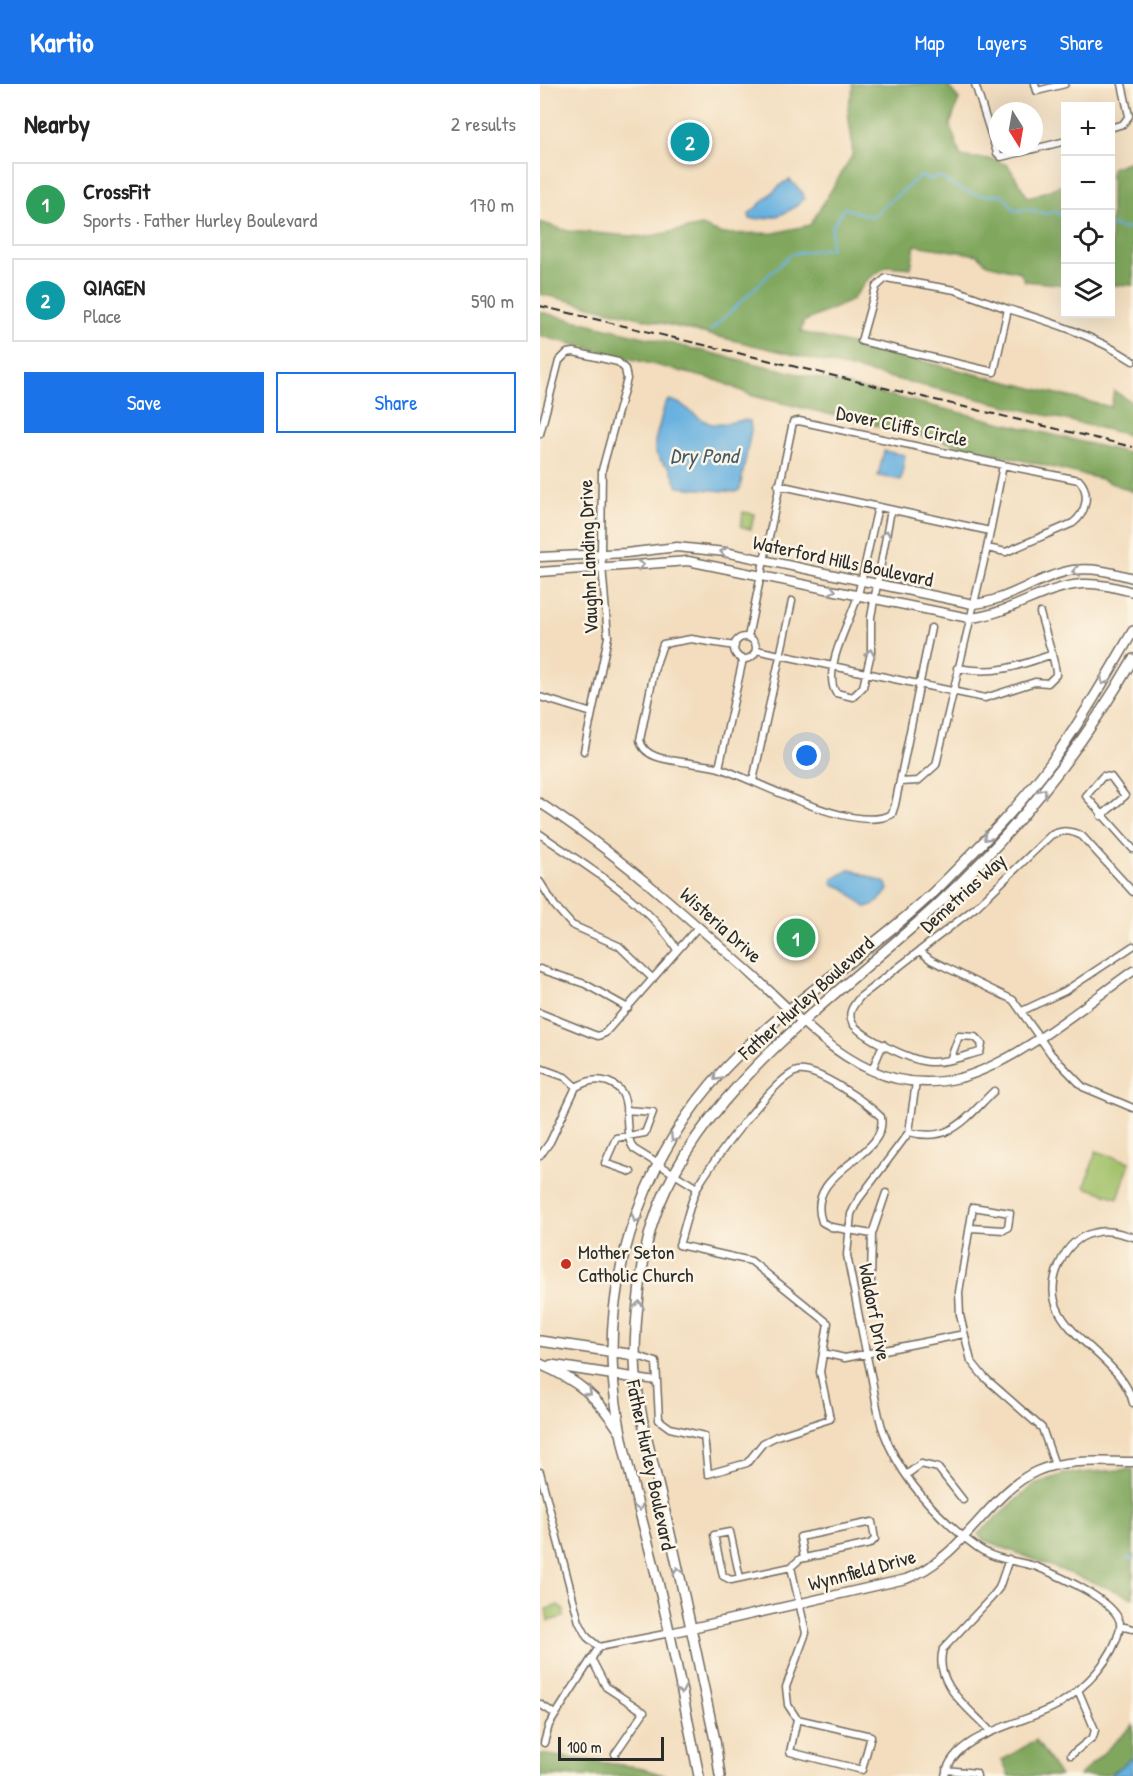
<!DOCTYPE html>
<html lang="en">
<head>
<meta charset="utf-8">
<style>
  body { margin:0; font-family:"Patrick Hand",sans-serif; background:#f2f2f2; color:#222 }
  .controls { position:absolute; right:18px; top:18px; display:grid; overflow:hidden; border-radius:0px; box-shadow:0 6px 24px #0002 }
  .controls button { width:54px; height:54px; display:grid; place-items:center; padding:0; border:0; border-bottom:2px solid #e0e0e0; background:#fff; color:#222; font:30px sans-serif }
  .compass { position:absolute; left:449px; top:18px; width:54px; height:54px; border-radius:50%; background:#fff; box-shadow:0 6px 24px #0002; rotate:169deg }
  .scale { position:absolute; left:18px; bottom:15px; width:106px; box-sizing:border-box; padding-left:6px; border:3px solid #2b2b2b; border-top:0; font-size:16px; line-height:21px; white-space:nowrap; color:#2b2b2b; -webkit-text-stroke:4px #fcf5e5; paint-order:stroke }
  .you { position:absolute; left:267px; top:672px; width:21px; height:21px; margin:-15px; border:4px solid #fff; border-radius:50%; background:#1a73e8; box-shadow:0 0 0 9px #1a73e833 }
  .badge { display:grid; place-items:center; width:39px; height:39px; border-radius:50%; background:#1a73e8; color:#fff; font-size:20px; font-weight:700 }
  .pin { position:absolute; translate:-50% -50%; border:3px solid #fff; box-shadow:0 2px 6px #0006 }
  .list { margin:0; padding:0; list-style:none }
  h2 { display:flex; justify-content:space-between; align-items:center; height:78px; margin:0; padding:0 24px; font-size:26px }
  h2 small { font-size:20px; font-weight:400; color:#767676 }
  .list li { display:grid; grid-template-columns:39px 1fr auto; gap:18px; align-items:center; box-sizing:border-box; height:84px; margin:0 12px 12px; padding:0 12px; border:2px solid #e0e0e0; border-radius:0px }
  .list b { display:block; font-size:22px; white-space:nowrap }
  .list p { margin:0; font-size:20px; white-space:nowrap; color:#767676 }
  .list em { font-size:20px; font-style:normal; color:#767676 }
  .actions { display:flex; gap:12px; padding:18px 24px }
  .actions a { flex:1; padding:14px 0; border:2px solid #1a73e8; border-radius:0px; text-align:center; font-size:21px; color:#1a73e8 }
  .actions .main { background:#1a73e8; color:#fff }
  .icon { flex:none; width:33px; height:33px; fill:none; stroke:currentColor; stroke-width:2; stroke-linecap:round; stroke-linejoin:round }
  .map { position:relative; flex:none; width:593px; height:1692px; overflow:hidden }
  header { display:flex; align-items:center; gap:36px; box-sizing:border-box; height:84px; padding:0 30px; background:#1a73e8; color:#fff }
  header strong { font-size:28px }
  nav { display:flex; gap:33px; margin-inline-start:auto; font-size:21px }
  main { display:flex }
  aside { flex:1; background:#fff }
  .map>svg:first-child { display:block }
  .green { fill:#a1c169; stroke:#66764a; stroke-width:1.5 }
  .forest { fill:#80a75d; stroke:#566944; stroke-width:1.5 }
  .water { fill:#68b1e0; stroke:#4a6e86; stroke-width:1.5 }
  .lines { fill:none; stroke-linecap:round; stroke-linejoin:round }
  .stream { stroke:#68b1e0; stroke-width:2 }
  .minor-casing { stroke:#71695e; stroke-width:9 }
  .tertiary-casing { stroke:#71695e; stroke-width:11 }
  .secondary-casing { stroke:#71695e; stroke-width:12 }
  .minor { stroke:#fff; stroke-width:6 }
  .tertiary { stroke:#fff; stroke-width:8 }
  .secondary { stroke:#fff; stroke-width:9 }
  .rail { stroke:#2b2b2b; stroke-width:2; stroke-dasharray:9 4.5; stroke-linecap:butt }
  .oneway { stroke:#a0a0a0 }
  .poi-dot { fill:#c8321e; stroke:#fcf5e5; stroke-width:2 }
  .labels { text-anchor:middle; stroke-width:5; stroke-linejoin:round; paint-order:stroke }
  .street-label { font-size:20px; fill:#2b2b2b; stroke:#fcf5e5 }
  .poi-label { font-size:20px; fill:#2b2b2b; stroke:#fcf5e5; text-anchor:start }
  .water-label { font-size:21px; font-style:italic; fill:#405a6a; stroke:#fcf5e5 }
</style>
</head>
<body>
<header>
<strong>Kartio</strong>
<nav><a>Map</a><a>Layers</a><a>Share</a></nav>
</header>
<main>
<aside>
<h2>Nearby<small>2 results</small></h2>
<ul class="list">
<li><span class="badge" style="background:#2e9e5b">1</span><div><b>CrossFit</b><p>Sports · Father Hurley Boulevard</p></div><em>170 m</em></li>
<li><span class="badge" style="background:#0f9aa8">2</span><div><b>QIAGEN</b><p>Place</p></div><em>590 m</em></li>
</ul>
<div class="actions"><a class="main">Save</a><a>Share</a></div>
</aside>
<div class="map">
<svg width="593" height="1692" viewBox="0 0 593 1692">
  <rect width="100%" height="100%" fill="#fcf5e5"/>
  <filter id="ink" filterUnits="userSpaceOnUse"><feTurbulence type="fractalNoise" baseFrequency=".0167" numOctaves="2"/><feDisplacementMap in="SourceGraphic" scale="12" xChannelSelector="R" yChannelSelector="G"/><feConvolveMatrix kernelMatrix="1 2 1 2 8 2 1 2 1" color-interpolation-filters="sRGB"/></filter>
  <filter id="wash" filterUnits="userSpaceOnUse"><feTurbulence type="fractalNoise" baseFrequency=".008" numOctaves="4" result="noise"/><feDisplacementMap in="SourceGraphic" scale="24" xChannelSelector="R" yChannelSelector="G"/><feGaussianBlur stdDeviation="1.35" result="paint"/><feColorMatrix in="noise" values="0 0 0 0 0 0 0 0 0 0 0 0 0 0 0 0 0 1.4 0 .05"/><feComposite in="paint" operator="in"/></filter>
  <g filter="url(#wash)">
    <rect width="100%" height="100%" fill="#f3ddbe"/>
    <!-- green -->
    <path class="green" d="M 203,428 L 214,430 L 211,445 L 201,443 Z
      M 556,1067 L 590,1078 L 578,1114 L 545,1103 Z
      M 18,1521 L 24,1526 L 24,1533 L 8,1537 L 6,1525 Z"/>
    <!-- forest -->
    <path class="forest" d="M 312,0 L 406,0 L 419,15 L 410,41 L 421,73 L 451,75 L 468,81 L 488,114 L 525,100 L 525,201 L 485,197 L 480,188 L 447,180 L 438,171 L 375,161 L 371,184 L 347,182 L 327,196 L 311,217 L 263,238 L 261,248 L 571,323 L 574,307 L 593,319 L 593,352 L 0,210 L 0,138 L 28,147 L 105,153 L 162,142 L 182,150 L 234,149 L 270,141 L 312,72 C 314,55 308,40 308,23 C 308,14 315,9 312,0 Z
      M 593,76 L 593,201 L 571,201 L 571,84 Z
      M 0,228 L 593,370 L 593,408 L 561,395 L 213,312 L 179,297 L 0,252 Z
      M 593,1385 L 593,1514 L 444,1456 L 438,1450 L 492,1402 L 523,1390 Z
      M 593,1641 L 593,1673 C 573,1692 566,1692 539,1692 Z
      M 496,1656 L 520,1692 L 469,1692 L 462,1676 Z
      M 0,1670 L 97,1683 L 127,1692 L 0,1692 Z"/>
    <!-- water -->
    <path class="water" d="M 250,96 L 263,109 L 264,115 C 249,131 231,135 210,135 L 209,130 L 243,99 Z
      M 129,316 C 145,318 156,336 172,340 C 185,343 199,333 210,337 L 211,346 L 200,405 L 196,408 L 138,403 L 130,384 L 120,376 L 115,367 L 115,357 L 125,320 Z
      M 344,367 L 365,371 L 361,396 L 338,392 Z
      M 310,785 L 346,799 L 348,806 C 341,815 336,822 325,823 L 304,804 L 292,800 L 293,795 Z
      M 593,1673 L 593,1692 L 570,1692 Z"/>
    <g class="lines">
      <!-- stream -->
      <path class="stream" d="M 570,141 L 584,145 L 593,143
        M 170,247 L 251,170 L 291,164 L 292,143 L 304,124 L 332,133 L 380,92 L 389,96 L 399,92 C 418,107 438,115 462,110 L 475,127 L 487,125 L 507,130 L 515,127 L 526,137
        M 587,1474 L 593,1475"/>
    </g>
  </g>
  <g filter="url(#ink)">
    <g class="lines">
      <!-- minor casing -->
      <g class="minor-casing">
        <path id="minor" d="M 435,0 L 457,69 L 461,73 L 526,57
          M 495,0 L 497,7 L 525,0
          M 570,44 L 583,40 L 589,32 L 582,0
          M 346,194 L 415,206 L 468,225 L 454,288 L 321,257 L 336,203 Z
          M 468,225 C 512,238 555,252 593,277
          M 0,350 L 19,277 L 27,269 L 34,268 L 78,278 L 85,285 L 87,295 L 62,386 L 61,470 L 68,553 L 44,667
          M 238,401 L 450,447
          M 338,423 C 331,452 325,482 318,511 C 312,534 281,586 296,609 L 313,613 L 323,603 L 331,569 L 331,533 L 351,426
          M 447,464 L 466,468 L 533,439 C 546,429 551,409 539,396 L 463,381
          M 208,553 L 253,338 L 259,337 L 463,381 L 447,464 L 396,681 L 378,697 L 360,698
          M194 564a11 11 0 1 1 22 0a11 11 0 1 1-22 0Z
          M 195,562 L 151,555 L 123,560 L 115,583 L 100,656 C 104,676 133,676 150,679 C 161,681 172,681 182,685 C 220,698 315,751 352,730 L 355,721 L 391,544
          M 216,566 L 445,614 L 495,598 L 508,599 L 516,591 C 517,582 503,542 500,529
          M 417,584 C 453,591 476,583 510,571
          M 0,613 L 52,629
          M 179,684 L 203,575
          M 213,697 L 252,517
          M 561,732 L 585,712 L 571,693 L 563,692 L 546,712 L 593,765
          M 0,750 C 45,782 109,818 137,866
          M 0,798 L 15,822 L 32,841 L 79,862 L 113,895
          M 381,868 L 391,876 L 473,916 L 511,970 L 543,1003 L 593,1024
          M 0,885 L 45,900 L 88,924
          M 482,927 L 525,907 L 593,862
          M 0,929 L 52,950 L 58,952 L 65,949 L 158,843
          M 410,976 L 419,952 L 435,953 L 442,960 L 440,968 C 424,972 407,979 390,978 C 374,978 318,952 312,938 C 307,928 314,921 320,913 L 436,823 L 511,751 C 523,746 530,746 542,752 L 593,808
          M 0,984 L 25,993 L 36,1003
          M 332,986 L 343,960
          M 376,998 L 369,1048 L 318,1116 L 311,1130 L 307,1171 C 315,1211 322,1251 331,1291 C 335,1310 337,1331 344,1349 C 359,1390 392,1427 426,1455 C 432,1459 438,1465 445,1468 C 460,1477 480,1477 497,1483 C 517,1491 585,1520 580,1544 C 573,1576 546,1603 519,1620 C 487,1640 413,1648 405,1692
          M 86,1026 L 113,1028 L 105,1049 L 76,1054 L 65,1079 L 91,1088
          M 369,1048 C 411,1060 427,1033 454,1007
          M 0,1072 L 10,1058 L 36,1003 C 47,997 56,994 68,998 C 98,1009 79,1044 94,1065 L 157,1104
          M 431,1144 L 464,1146 L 468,1143 L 470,1129 L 433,1123 L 419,1208 L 420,1231 L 431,1277 L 444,1293 L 502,1344 L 515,1381
          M 593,1153 C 579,1149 567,1145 553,1149 C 537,1153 526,1165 520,1179 C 488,1245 581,1266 593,1319
          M 331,1198 L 332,1150 L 346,1109
          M 283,1269 L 305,1274 L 424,1250
          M 95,1271 L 116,1278 L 119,1336 L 130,1344 L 164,1352 L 168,1390 L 207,1379 L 223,1359 L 237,1352 L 290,1335 L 280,1288 L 288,1239 L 211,1177 L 139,1161 C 145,1143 149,1121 157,1104 C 169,1082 236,991 258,987 C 278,984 327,1019 341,1033 C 349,1074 263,1086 282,1138 L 291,1143 L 332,1150
          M 96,1294 L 116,1297
          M 0,1388 L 39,1538 L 47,1553 L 59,1563
          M 366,1391 L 381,1380 L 398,1384 L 423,1416
          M 251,1483 L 266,1549 L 246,1603 L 248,1621 L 257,1635 L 250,1668 L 322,1686 L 331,1652 L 257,1635
          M 200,1494 L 190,1448 L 174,1451 L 183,1492 L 191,1496 L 251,1483 L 260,1475 L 330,1460 L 335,1455 L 332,1438 L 260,1453 L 264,1474
          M 580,1542 L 593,1545
          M 52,1576 L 66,1603 L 104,1628 L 75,1670
          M 0,1620 L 15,1630
          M 451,1648 C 429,1624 393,1600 403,1565 L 452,1513 L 459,1504 L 469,1475
          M 4,1659 L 9,1641 L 59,1563 L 130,1549
          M 531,1671 L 553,1653 L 555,1646 L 538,1606
          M 406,1686 L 436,1689 L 437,1692"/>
      </g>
      <!-- tertiary casing -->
      <g class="tertiary-casing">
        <path id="tertiary" d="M 0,473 L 86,469 L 137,463 L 185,468 L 433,520 C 469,517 498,492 533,486 C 554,483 574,489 593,494
          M 0,488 L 148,477 L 429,534 C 469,531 502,503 542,500 C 559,499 577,504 593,508
          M 0,719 C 75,768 141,827 208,887 C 246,921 284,965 331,986 C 359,999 390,1001 420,994 C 478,978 543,922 593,887
          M 130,1549 L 366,1495 C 423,1474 448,1409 497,1387 C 526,1374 562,1378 593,1378"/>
      </g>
      <!-- secondary casing -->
      <g class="secondary-casing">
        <path id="secondary" d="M 0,1257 L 95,1271
          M 0,1280 C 39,1297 58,1313 81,1349
          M 11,1281 L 96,1294
          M 159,1692 C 145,1623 132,1554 115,1486 C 98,1417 72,1339 72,1267 C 72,1157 120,1047 199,970 C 262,908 339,862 402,800 C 440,762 479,723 511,679 C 541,637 567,592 593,547
          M 180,1692 L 175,1656 C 157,1574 141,1492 121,1412 C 110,1366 96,1322 95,1274 C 95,1236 101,1177 112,1141 C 153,1010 296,913 394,824 C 473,751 539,669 593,575"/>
      </g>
      <!-- minor -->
      <use href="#minor" class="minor"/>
      <!-- tertiary -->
      <use href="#tertiary" class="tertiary"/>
      <!-- secondary -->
      <use href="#secondary" class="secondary"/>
      <!-- rail -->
      <path class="rail" d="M 0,222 L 593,363"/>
    </g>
    <!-- one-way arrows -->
    <defs><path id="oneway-chevron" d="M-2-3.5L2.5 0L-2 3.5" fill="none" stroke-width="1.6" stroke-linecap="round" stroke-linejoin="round" transform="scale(1.5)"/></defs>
    <g class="oneway">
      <use href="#oneway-chevron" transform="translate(346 450) rotate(-78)"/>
      <use href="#oneway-chevron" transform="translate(184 468) rotate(-170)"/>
      <use href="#oneway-chevron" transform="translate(100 481) rotate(-6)"/>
      <use href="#oneway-chevron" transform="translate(536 487) rotate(171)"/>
      <use href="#oneway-chevron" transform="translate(292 506) rotate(12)"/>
      <use href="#oneway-chevron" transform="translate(330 569) rotate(-79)"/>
      <use href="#oneway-chevron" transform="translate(564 597) rotate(121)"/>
      <use href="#oneway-chevron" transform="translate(503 708) rotate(-52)"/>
      <use href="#oneway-chevron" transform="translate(447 753) rotate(134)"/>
      <use href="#oneway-chevron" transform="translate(177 993) rotate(134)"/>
      <use href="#oneway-chevron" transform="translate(134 1054) rotate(123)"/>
      <use href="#oneway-chevron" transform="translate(96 1135) rotate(110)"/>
      <use href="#oneway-chevron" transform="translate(99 1221) rotate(-82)"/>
      <use href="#oneway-chevron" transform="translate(48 1308) rotate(41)"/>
      <use href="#oneway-chevron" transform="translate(99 1423) rotate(76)"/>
      <use href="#oneway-chevron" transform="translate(138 1487) rotate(-103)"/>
      <use href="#oneway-chevron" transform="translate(141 1606) rotate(79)"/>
    </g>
  </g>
  <!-- markers -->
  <circle class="poi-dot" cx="26" cy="1180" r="6"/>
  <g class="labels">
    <!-- street labels -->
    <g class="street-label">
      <text transform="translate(362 342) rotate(12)" y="7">Dover Cliffs Circle</text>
      <text transform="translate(48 473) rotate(-92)" y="7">Vaughn Landing Drive</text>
      <text transform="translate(303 477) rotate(12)" y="7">Waterford Hills Boulevard</text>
      <text transform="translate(423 809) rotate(-42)" y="7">Demetrias Way</text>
      <text transform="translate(181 841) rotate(42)" y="7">Wisteria Drive</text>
      <text transform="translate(266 914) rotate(-42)" y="7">Father Hurley Boulevard</text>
      <text transform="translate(335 1228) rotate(79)" y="7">Waldorf Drive</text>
      <text transform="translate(111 1381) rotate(78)" y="7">Father Hurley Boulevard</text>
      <text transform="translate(322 1486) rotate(-15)" y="7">Wynnfield Drive</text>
    </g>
    <!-- poi labels -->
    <g class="poi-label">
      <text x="38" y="1175">Mother Seton<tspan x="38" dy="23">Catholic Church</tspan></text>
    </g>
    <!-- water labels -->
    <g class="water-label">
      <text x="164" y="379">Dry Pond</text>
    </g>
  </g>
</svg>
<div class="controls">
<button>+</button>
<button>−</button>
<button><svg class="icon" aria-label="locate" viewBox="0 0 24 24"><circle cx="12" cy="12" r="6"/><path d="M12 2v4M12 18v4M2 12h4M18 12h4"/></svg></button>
<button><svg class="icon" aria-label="layers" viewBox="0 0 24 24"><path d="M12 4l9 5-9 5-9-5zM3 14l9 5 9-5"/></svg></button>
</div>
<svg class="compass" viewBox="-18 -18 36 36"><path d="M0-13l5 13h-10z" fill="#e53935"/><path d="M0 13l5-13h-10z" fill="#767676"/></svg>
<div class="scale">100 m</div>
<div class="you"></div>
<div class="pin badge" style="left:256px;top:854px;background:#2e9e5b">1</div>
<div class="pin badge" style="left:150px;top:58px;background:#0f9aa8">2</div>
</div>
</main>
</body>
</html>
